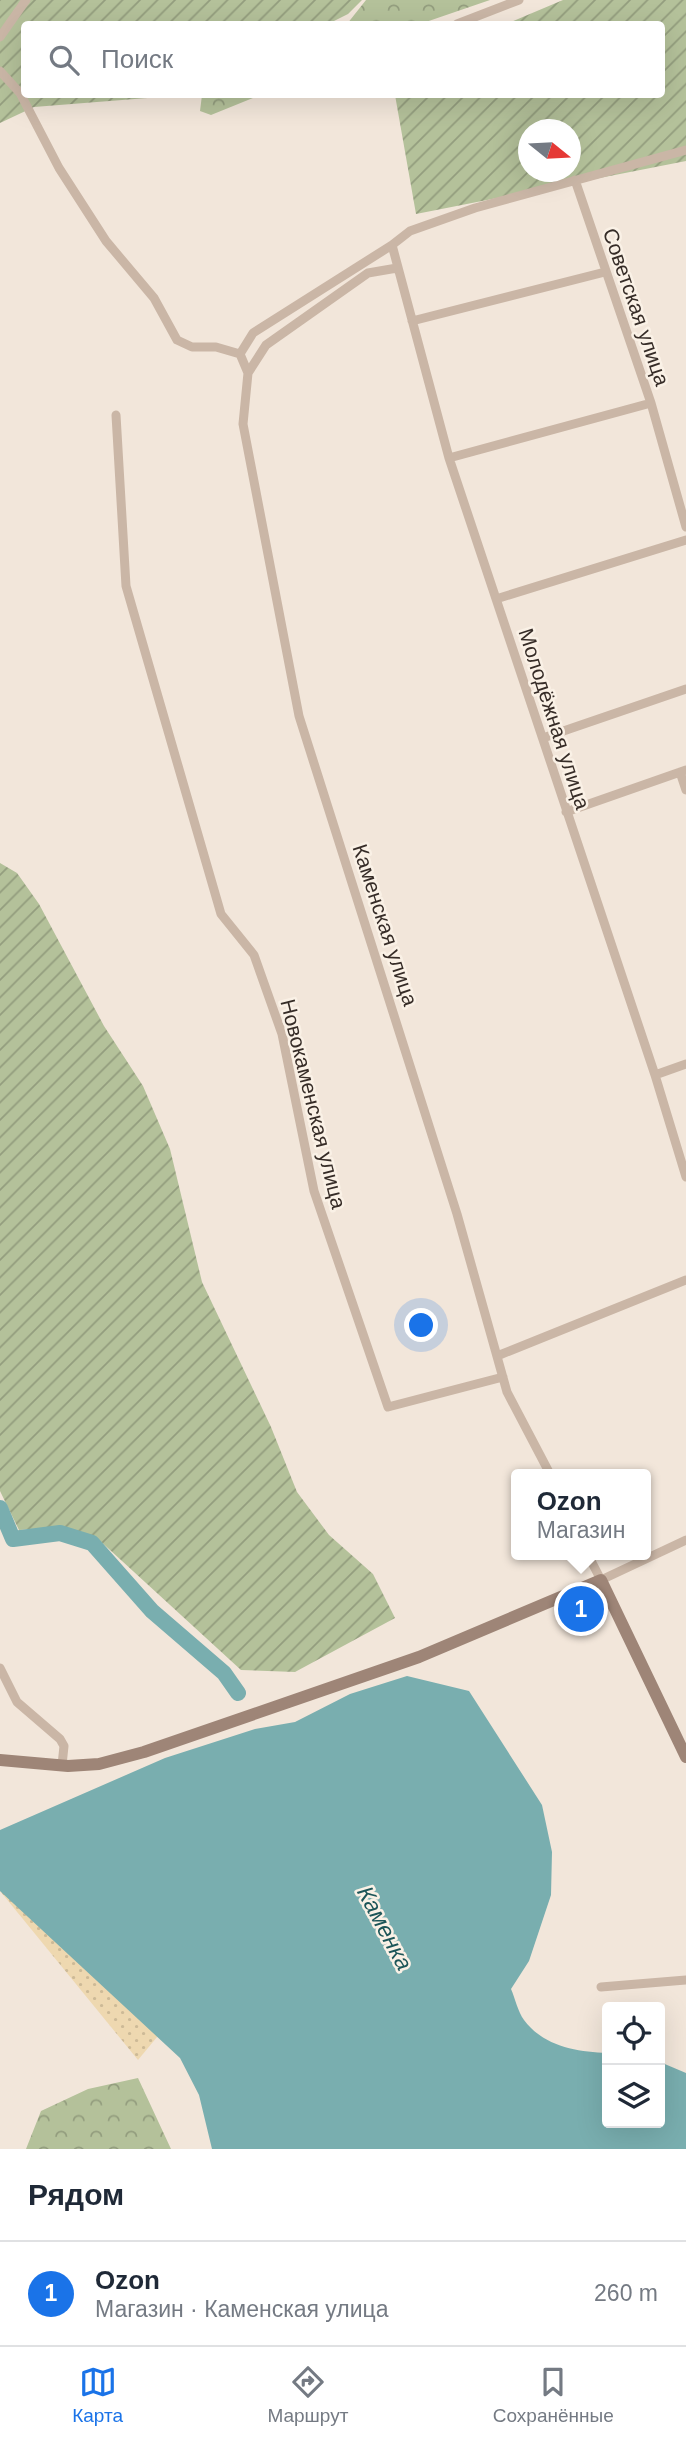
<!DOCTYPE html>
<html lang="ru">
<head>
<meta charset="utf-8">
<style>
  body { margin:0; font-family:Arial,sans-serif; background:#f6f6f7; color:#1f2937 }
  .controls { position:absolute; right:21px; bottom:21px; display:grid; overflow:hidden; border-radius:7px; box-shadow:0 7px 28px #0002 }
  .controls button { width:63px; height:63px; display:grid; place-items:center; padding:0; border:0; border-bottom:2px solid #e0e1e3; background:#fff; color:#1f2937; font:35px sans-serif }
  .compass { position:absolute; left:518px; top:119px; width:63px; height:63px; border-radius:50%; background:#fff; box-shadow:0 7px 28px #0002; rotate:108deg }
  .you { position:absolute; left:422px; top:1326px; width:24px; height:24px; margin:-18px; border:5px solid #fff; border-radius:50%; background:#1a73e8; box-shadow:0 0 0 10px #1a73e833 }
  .badge { display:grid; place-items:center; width:46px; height:46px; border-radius:50%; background:#1a73e8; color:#fff; font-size:23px; font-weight:700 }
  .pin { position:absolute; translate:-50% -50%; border:4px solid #fff; box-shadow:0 2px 7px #0006 }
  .popup { position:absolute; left:511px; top:1469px; width:140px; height:91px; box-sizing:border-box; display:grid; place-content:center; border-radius:7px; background:#fff; filter:drop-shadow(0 2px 5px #0005); font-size:23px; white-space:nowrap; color:#747a83 }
  .popup b { font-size:26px; color:#1f2937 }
  .popup::after { content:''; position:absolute; left:50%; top:100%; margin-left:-14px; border:14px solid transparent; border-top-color:#fff }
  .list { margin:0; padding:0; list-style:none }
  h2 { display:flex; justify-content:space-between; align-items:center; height:91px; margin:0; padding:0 28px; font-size:30px }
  h2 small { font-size:23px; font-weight:400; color:#747a83 }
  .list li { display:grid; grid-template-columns:46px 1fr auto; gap:21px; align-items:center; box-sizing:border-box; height:105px; padding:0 28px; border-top:2px solid #e0e1e3 }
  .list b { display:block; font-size:26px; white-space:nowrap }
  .list p { margin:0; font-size:23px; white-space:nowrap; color:#747a83 }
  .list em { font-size:23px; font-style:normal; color:#747a83 }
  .icon { flex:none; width:38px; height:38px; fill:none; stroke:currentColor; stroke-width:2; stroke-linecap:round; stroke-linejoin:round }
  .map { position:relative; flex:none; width:686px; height:2149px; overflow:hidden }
  .search { position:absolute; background:#fff; box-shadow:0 7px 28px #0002; left:21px; right:21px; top:21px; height:77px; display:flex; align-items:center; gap:18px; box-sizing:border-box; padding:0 24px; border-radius:7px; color:#747a83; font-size:26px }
  .sheet { height:196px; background:#fff }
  nav { display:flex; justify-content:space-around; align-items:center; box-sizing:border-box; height:98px; border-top:2px solid #e0e1e3; background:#fff; font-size:19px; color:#747a83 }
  nav a { display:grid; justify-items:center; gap:4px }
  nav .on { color:#1a73e8 }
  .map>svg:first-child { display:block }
  .forest { fill:url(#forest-crowns) }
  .sand { fill:url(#sand-dots) }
  .garden { fill:url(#garden-furrows); fill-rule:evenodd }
  .water { fill:#79aeaf }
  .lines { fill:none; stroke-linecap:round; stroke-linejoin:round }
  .river { stroke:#79aeaf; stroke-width:16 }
  .street { stroke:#cab6a6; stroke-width:9 }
  .secondary { stroke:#9e8577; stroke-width:12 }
  .labels { text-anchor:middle; stroke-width:5; stroke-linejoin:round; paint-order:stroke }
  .street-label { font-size:21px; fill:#362c27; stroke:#faf1e6 }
  .water-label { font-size:23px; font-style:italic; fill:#1c5558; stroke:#faf1e6 }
</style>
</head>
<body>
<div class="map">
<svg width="686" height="2149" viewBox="0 0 686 2149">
  <defs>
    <pattern id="forest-crowns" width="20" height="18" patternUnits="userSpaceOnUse" patternTransform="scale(1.75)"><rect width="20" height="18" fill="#b4c19a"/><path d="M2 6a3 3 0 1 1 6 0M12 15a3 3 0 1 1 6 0" fill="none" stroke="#939d7e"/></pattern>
    <pattern id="sand-dots" width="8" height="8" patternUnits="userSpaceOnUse" patternTransform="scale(1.75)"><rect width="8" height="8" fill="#eed8b0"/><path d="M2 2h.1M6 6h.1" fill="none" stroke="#cdba97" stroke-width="1.8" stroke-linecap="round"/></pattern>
    <pattern id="garden-furrows" width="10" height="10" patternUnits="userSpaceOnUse" patternTransform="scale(1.75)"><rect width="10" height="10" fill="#b4c19a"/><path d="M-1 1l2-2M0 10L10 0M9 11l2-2" fill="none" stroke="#939d7e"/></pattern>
  </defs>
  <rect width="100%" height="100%" fill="#f2e6da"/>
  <!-- forest -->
  <path class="forest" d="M 366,0 L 490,0 L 420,24 L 347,24 Z
    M 202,95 L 202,94 L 260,95 L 211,115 L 200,111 Z
    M 138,2078 L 171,2149 L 26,2149 L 41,2111 L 88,2089 Z"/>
  <!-- sand -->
  <path class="sand" d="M 0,1866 L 167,2025 L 138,2060 L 0,1891 Z"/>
  <!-- garden -->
  <path class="garden" d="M 0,0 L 362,0 L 348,14 L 328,24 L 24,24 L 24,94 L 185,95 L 34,107 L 0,123 Z
    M 563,0 L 686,0 L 686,161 L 416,214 L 395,95 L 662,94 L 662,24 L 506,24 ZM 528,130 L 570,130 L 570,172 L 528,172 Z
    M 0,863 L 17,873 L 39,904 L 104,1026 L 143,1086 L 170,1149 L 202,1282 L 271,1427 L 297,1492 L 329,1535 L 373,1574 L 395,1618 L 295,1672 L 241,1670 L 98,1539 L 59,1527 L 19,1530 L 0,1491 Z"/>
  <!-- water -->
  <path class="water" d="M 407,1676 L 469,1691 L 542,1805 L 552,1852 L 551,1895 L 529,1961 L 511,1989 C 515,1998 518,2012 524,2020 C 543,2046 577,2052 607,2053 L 607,2123 L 660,2123 L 660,2062 L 686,2073 L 686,2149 L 212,2149 L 199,2095 L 180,2058 L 0,1891 L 0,1830 L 165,1758 L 255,1729 L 295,1722 L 350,1694 Z"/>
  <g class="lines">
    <!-- river -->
    <path class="river" d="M 0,1508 L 13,1539 L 60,1533 L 92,1543 L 152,1611 L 224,1673 L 238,1693"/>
    <!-- street -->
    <path class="street" d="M 457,24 L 519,0
      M 0,37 L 26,0
      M 0,71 L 20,93 L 59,168 L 106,241 L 154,298 L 177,340 L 192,347 L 216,347 L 240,354
      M 686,150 L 475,208 L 410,231 L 392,245 L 449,458 L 655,1075 L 686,1177
      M 575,180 L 651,403 L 686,527
      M 397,268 L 368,273 L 266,345 L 248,373 L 243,424 L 299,716 L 457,1214 L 507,1392 L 550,1474
      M 412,321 L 605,272
      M 248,373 L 240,354 L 253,333 L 392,245
      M 116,415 L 126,586 L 221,914 L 254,955 L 282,1034 L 314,1191 L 388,1407 L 503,1377
      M 449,458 L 651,403
      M 496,599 L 686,540
      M 543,738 L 686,689
      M 680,772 L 686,790
      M 566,812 L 686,770
      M 655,1075 L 686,1064
      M 497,1356 L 686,1280
      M 588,1555 L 601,1580 L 686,1540
      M 0,1668 L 17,1702 L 60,1739 L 64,1746 L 62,1765
      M 601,1987 L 686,1980"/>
    <!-- secondary -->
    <path class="secondary" d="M 0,1760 L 68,1766 L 99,1764 L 144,1752 L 419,1657 L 601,1580 L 686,1757"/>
  </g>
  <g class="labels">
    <!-- street labels -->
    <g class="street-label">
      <text transform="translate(636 307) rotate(71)" y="7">Советская улица</text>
      <text transform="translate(554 719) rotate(72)" y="7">Молодёжная улица</text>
      <text transform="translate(385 925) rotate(72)" y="7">Каменская улица</text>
      <text transform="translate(313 1104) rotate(76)" y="7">Новокаменская улица</text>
    </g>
    <!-- water labels -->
    <g class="water-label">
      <text transform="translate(385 1928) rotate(62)" y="8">Каменка</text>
    </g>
  </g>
</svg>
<div class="controls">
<button><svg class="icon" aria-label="locate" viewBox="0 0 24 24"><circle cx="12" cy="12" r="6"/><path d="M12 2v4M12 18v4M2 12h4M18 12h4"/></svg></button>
<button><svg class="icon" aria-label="layers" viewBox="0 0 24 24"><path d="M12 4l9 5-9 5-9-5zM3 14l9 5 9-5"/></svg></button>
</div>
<svg class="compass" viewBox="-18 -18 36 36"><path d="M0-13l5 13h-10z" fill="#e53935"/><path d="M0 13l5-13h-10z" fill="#747a83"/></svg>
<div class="you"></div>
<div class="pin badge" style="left:581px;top:1609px">1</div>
<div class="popup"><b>Ozon</b>Магазин</div>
<div class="search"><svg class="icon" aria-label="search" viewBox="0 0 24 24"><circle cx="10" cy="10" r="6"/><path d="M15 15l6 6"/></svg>Поиск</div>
</div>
<section class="sheet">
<h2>Рядом<small></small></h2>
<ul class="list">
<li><span class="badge">1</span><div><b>Ozon</b><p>Магазин · Каменская улица</p></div><em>260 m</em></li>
</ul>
</section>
<nav>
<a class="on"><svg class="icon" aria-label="map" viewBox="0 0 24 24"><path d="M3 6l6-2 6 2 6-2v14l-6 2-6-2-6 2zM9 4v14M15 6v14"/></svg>Карта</a>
<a><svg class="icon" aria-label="directions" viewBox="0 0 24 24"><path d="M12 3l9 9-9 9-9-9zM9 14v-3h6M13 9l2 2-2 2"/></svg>Маршрут</a>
<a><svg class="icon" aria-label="saved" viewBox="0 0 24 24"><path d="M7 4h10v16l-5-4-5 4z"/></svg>Сохранённые</a>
</nav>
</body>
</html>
